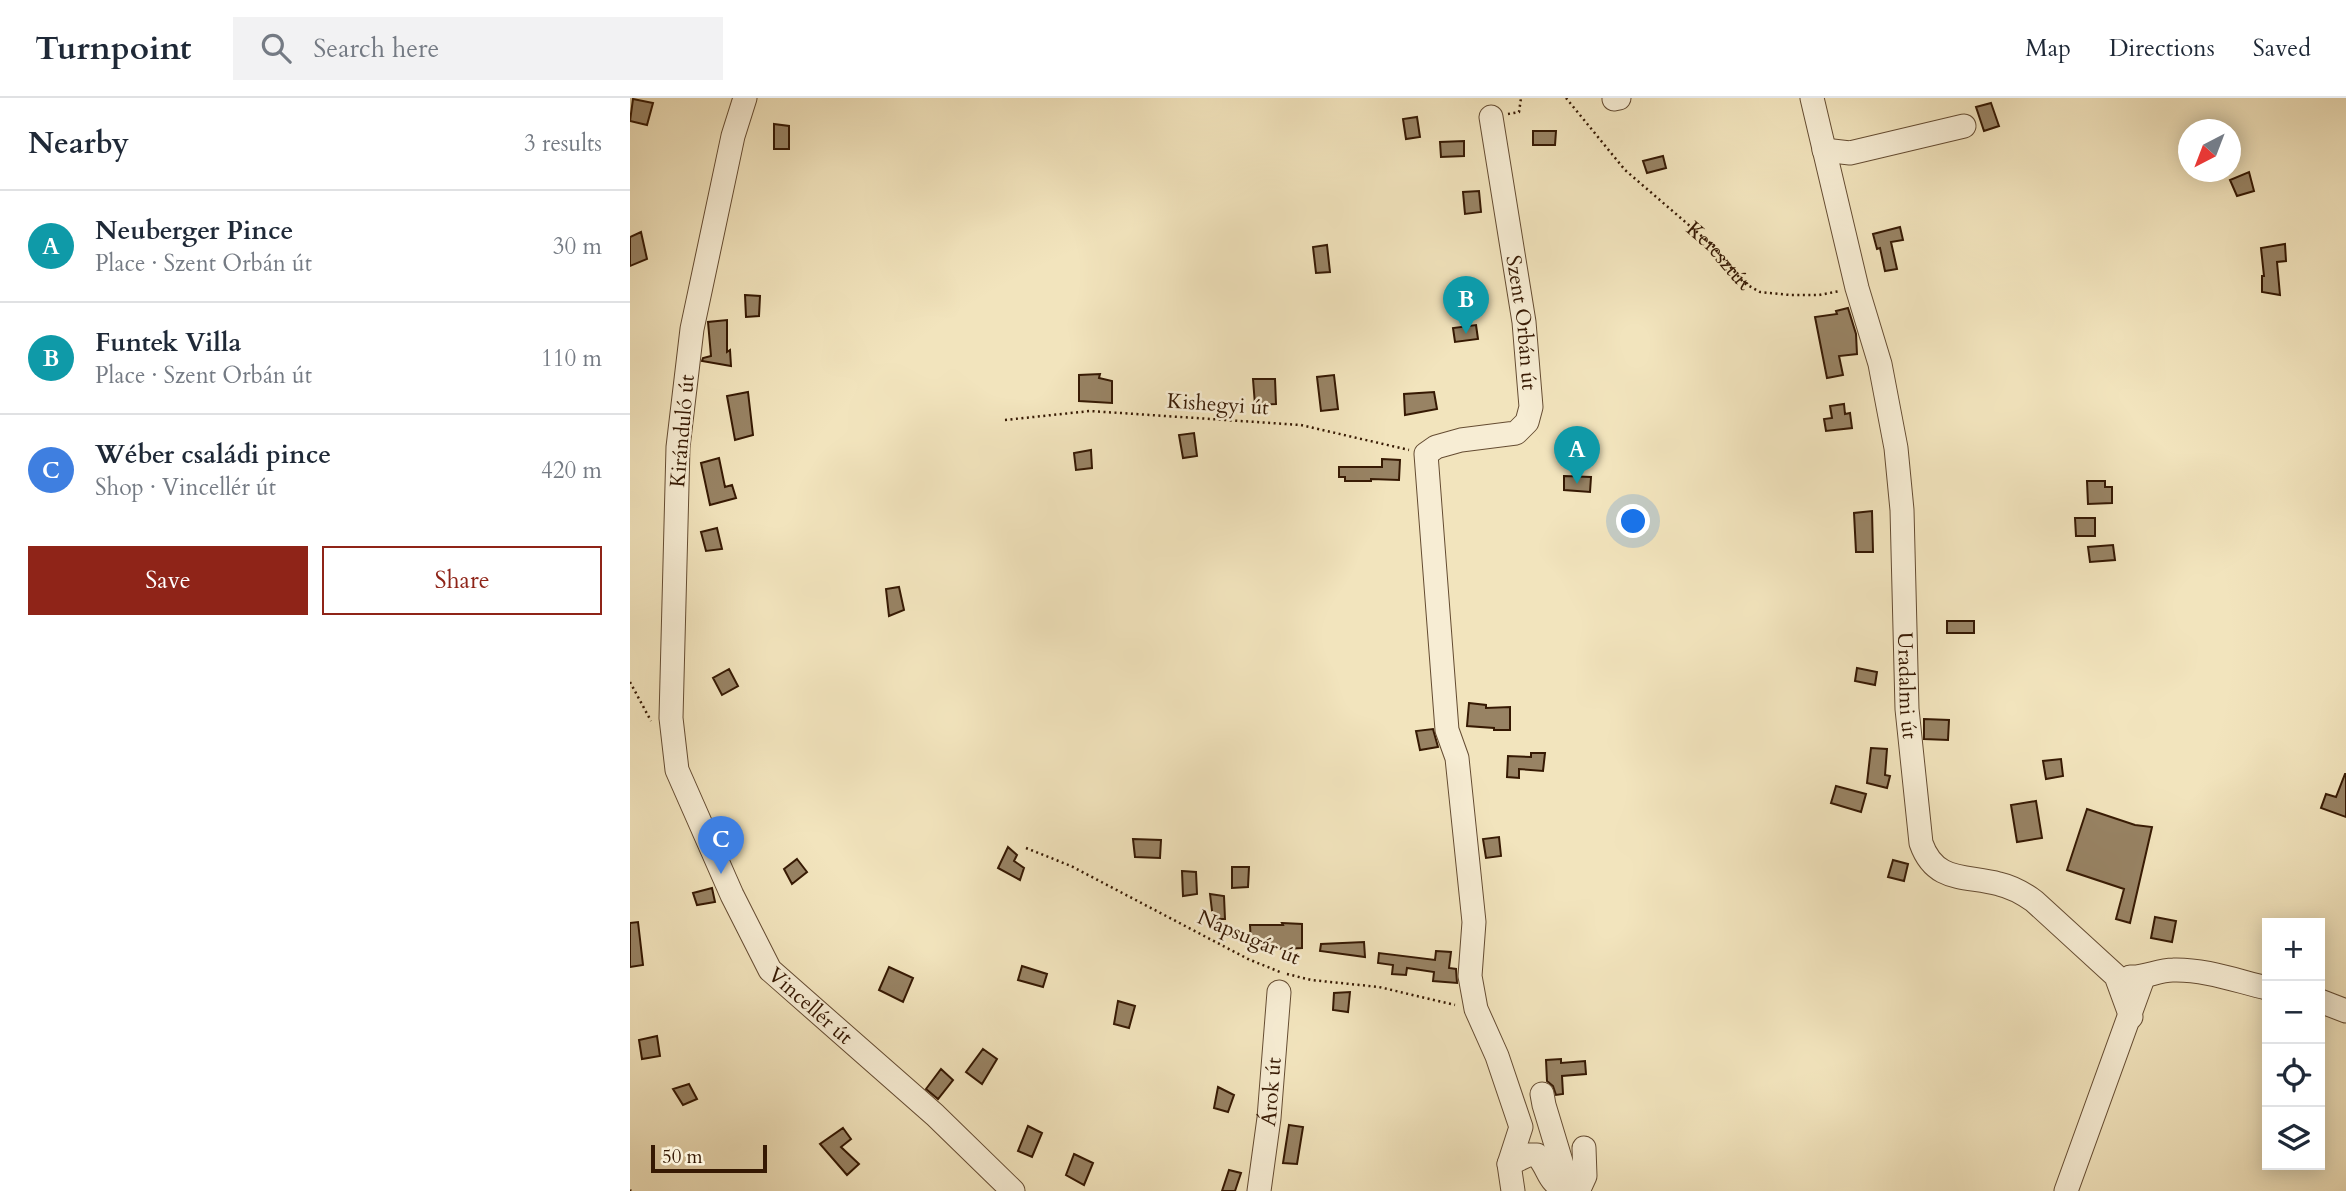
<!DOCTYPE html>
<html lang="en">
<head>
<meta charset="utf-8">
<style>
  body { margin:0; font-family:Cardo,serif; background:#f2f2f3; color:#1f2937 }
  .controls { position:absolute; right:21px; bottom:21px; display:grid; overflow:hidden; border-radius:0px; box-shadow:0 4px 18px #0003 }
  .controls button { width:63px; height:63px; display:grid; place-items:center; padding:0; border:0; border-bottom:2px solid #e0e1e3; background:#fff; color:#1f2937; font:35px sans-serif }
  .compass { position:absolute; left:1548px; top:21px; width:63px; height:63px; border-radius:50%; background:#fff; box-shadow:0 4px 18px #0003; rotate:222deg }
  .scale { position:absolute; left:21px; bottom:18px; width:116px; box-sizing:border-box; padding-left:7px; border:4px solid #361903; border-top:0; font-size:19px; line-height:24px; white-space:nowrap; color:#361903; -webkit-text-stroke:5px #f7edd4; paint-order:stroke }
  .you { position:absolute; left:1004px; top:424px; width:24px; height:24px; margin:-18px; border:5px solid #fff; border-radius:50%; background:#1a73e8; box-shadow:0 0 0 10px #1a73e833 }
  .badge { display:grid; place-items:center; width:46px; height:46px; border-radius:50%; background:#8f2418; color:#fff; font-size:23px; font-weight:700 }
  .pin { position:absolute; translate:-50% -58px; filter:drop-shadow(0 2px 4px #0008) }
  .pin::after { content:''; position:absolute; top:37px; width:24px; height:21px; background:inherit; clip-path:polygon(0 0,100% 0,50% 100%) }
  .list { margin:0; padding:0; list-style:none }
  h2 { display:flex; justify-content:space-between; align-items:center; height:91px; margin:0; padding:0 28px; font-size:30px }
  h2 small { font-size:23px; font-weight:400; color:#747a83 }
  .list li { display:grid; grid-template-columns:46px 1fr auto; gap:21px; align-items:center; box-sizing:border-box; height:112px; padding:0 28px; border-top:2px solid #e0e1e3 }
  .list b { display:block; font-size:26px; white-space:nowrap }
  .list p { margin:0; font-size:23px; white-space:nowrap; color:#747a83 }
  .list em { font-size:23px; font-style:normal; color:#747a83 }
  .actions { display:flex; gap:14px; padding:21px 28px }
  .actions a { flex:1; padding:16px 0; border:2px solid #8f2418; border-radius:0px; text-align:center; font-size:24px; color:#8f2418 }
  .actions .main { background:#8f2418; color:#fff }
  .icon { flex:none; width:38px; height:38px; fill:none; stroke:currentColor; stroke-width:2; stroke-linecap:round; stroke-linejoin:round }
  .map { position:relative; flex:none; width:1716px; height:1093px; overflow:hidden }
  header { display:flex; align-items:center; gap:42px; box-sizing:border-box; height:98px; padding:0 35px; background:#fff; border-bottom:2px solid #e0e1e3 }
  header strong { font-size:33px }
  nav { display:flex; gap:38px; margin-inline-start:auto; font-size:24px }
  .search { width:490px; height:63px; background:#f2f2f3; display:flex; align-items:center; gap:18px; box-sizing:border-box; padding:0 24px; border-radius:0px; color:#747a83; font-size:26px }
  main { display:flex }
  aside { flex:1; background:#fff }
  .map>svg:first-child { display:block }
  .building { fill:#988364; stroke:#361903; stroke-width:2 }
  .lines { fill:none; stroke-linecap:round; stroke-linejoin:round }
  .minor-casing { stroke:#654c32; stroke-width:25 }
  .path { stroke:#361903; stroke-width:2.5; stroke-dasharray:2 3.5; stroke-linecap:butt }
  .minor { stroke:#f7edd4; stroke-width:23 }
  .labels { text-anchor:middle; stroke-width:5; stroke-linejoin:round; paint-order:stroke }
  .street-label { font-size:21px; fill:#361903; stroke:#f7edd4 }
</style>
</head>
<body>
<header>
<strong>Turnpoint</strong>
<div class="search"><svg class="icon" aria-label="search" viewBox="0 0 24 24"><circle cx="10" cy="10" r="6"/><path d="M15 15l6 6"/></svg>Search here</div>
<nav><a>Map</a><a>Directions</a><a>Saved</a></nav>
</header>
<main>
<aside>
<h2>Nearby<small>3 results</small></h2>
<ul class="list">
<li><span class="badge" style="background:#0f9aa8">A</span><div><b>Neuberger Pince</b><p>Place · Szent Orbán út</p></div><em>30 m</em></li>
<li><span class="badge" style="background:#0f9aa8">B</span><div><b>Funtek Villa</b><p>Place · Szent Orbán út</p></div><em>110 m</em></li>
<li><span class="badge" style="background:#3f7fe0">C</span><div><b>Wéber családi pince</b><p>Shop · Vincellér út</p></div><em>420 m</em></li>
</ul>
<div class="actions"><a class="main">Save</a><a>Share</a></div>
</aside>
<div class="map">
<svg width="1716" height="1093" viewBox="0 0 1716 1093">
  <rect width="100%" height="100%" fill="#f2e4bd"/>
  <filter id="stains"><feTurbulence type="fractalNoise" baseFrequency=".00286" numOctaves="4"/><feColorMatrix values="0 0 0 0 .2 0 0 0 0 .09 0 0 0 0 .02 0 0 0 .5 -.17"/></filter>
  <radialGradient id="worn" r=".72"><stop offset=".6" stop-color="#630" stop-opacity="0"/><stop offset="1" stop-color="#630" stop-opacity=".3"/></radialGradient>
  <!-- building -->
  <path class="building" d="M 3,1 L 23,5 L 17,27 L 0,23 Z
    M 1361,5 L 1369,28 L 1354,33 L 1346,9 Z
    M 787,19 L 790,39 L 776,41 L 773,21 Z
    M 144,26 L 159,28 L 159,51 L 144,51 Z
    M 903,33 L 926,33 L 925,47 L 903,47 Z
    M 834,43 L 834,58 L 811,59 L 810,44 Z
    M 1033,58 L 1036,70 L 1017,75 L 1013,63 Z
    M 1619,74 L 1624,93 L 1607,98 L 1600,82 Z
    M 849,93 L 851,114 L 835,116 L 833,94 Z
    M 1270,129 L 1273,142 L 1261,144 L 1267,171 L 1255,173 L 1250,150 L 1247,151 L 1243,136 Z
    M 11,134 L 17,161 L 0,168 L 0,139 Z
    M 1655,146 L 1656,163 L 1647,164 L 1650,197 L 1632,194 L 1632,178 L 1634,178 L 1631,150 Z
    M 697,147 L 700,174 L 686,175 L 683,149 Z
    M 115,197 L 130,198 L 129,218 L 116,219 Z
    M 1218,210 L 1226,236 L 1227,256 L 1209,258 L 1213,277 L 1197,280 L 1185,219 L 1207,216 L 1206,213 Z
    M 97,222 L 97,254 L 100,252 L 101,268 L 72,263 L 73,260 L 81,258 L 78,224 Z
    M 846,227 L 848,241 L 825,244 L 823,230 Z
    M 470,276 L 469,280 L 482,283 L 482,305 L 449,303 L 449,277 Z
    M 704,277 L 708,311 L 691,313 L 687,279 Z
    M 623,281 L 645,281 L 646,306 L 625,307 Z
    M 118,294 L 123,337 L 105,342 L 97,298 Z
    M 804,294 L 807,311 L 775,317 L 774,296 Z
    M 1214,306 L 1215,316 L 1220,315 L 1222,330 L 1196,333 L 1194,321 L 1202,320 L 1200,308 Z
    M 564,335 L 567,358 L 553,360 L 549,337 Z
    M 461,352 L 462,370 L 446,372 L 444,355 Z
    M 89,360 L 95,389 L 102,387 L 106,400 L 80,407 L 71,365 Z
    M 752,361 L 770,362 L 769,382 L 741,381 L 741,383 L 715,383 L 715,379 L 709,379 L 709,369 L 752,369 Z
    M 934,378 L 961,379 L 960,394 L 934,392 Z
    M 1457,383 L 1475,383 L 1475,389 L 1482,389 L 1482,405 L 1458,406 Z
    M 1242,413 L 1243,454 L 1226,454 L 1224,415 Z
    M 1445,420 L 1465,420 L 1465,438 L 1446,438 Z
    M 87,430 L 92,451 L 76,453 L 71,434 Z
    M 1483,447 L 1485,462 L 1460,464 L 1458,449 Z
    M 269,489 L 274,512 L 259,518 L 256,491 Z
    M 1317,523 L 1344,523 L 1344,535 L 1317,535 Z
    M 1227,570 L 1247,574 L 1245,587 L 1225,583 Z
    M 99,571 L 108,588 L 92,597 L 83,580 Z
    M 839,605 L 856,607 L 856,610 L 880,609 L 880,632 L 864,632 L 864,630 L 837,628 Z
    M 1294,621 L 1319,622 L 1318,642 L 1294,641 Z
    M 803,631 L 808,649 L 790,652 L 786,633 Z
    M 1241,650 L 1257,651 L 1255,677 L 1260,678 L 1257,690 L 1237,685 Z
    M 901,655 L 915,655 L 913,673 L 889,671 L 889,680 L 877,679 L 878,658 L 901,659 Z
    M 1431,661 L 1433,678 L 1416,681 L 1413,663 Z
    M 1715,676 L 1716,676 L 1716,719 L 1691,710 L 1696,696 L 1706,699 Z
    M 1206,688 L 1236,696 L 1231,714 L 1201,705 Z
    M 1406,703 L 1412,740 L 1387,744 L 1381,707 Z
    M 1457,711 L 1505,727 L 1522,729 L 1500,825 L 1486,821 L 1494,791 L 1437,772 Z
    M 869,739 L 871,758 L 856,760 L 853,741 Z
    M 503,741 L 531,742 L 530,760 L 505,759 Z
    M 378,749 L 387,757 L 384,763 L 394,770 L 390,782 L 368,770 Z
    M 167,761 L 177,774 L 162,786 L 154,771 Z
    M 1263,762 L 1278,766 L 1274,783 L 1258,779 Z
    M 602,769 L 619,769 L 618,789 L 602,790 Z
    M 552,773 L 566,774 L 567,796 L 553,798 Z
    M 82,790 L 85,804 L 67,807 L 63,795 Z
    M 580,796 L 594,798 L 595,821 L 583,821 Z
    M 1525,819 L 1546,823 L 1542,844 L 1521,840 Z
    M 8,824 L 13,867 L 0,869 L 0,825 Z
    M 652,825 L 672,826 L 672,850 L 654,851 L 621,847 L 620,827 L 653,827 Z
    M 734,844 L 735,859 L 690,853 L 691,846 Z
    M 806,853 L 821,854 L 819,870 L 826,871 L 827,885 L 803,883 L 804,874 L 777,870 L 776,877 L 762,876 L 763,867 L 748,865 L 749,855 L 805,862 Z
    M 392,868 L 417,876 L 413,889 L 388,882 Z
    M 259,869 L 283,880 L 273,904 L 249,892 Z
    M 720,894 L 718,914 L 703,912 L 704,895 Z
    M 488,903 L 505,908 L 499,930 L 484,926 Z
    M 27,938 L 30,958 L 12,961 L 9,942 Z
    M 353,951 L 367,961 L 352,986 L 336,974 Z
    M 931,961 L 931,965 L 955,963 L 956,976 L 932,978 L 933,996 L 926,997 L 923,988 L 917,983 L 916,962 Z
    M 311,971 L 323,982 L 308,1001 L 296,991 Z
    M 59,986 L 67,1001 L 53,1007 L 43,991 Z
    M 588,989 L 604,997 L 598,1014 L 584,1010 Z
    M 659,1027 L 673,1029 L 667,1066 L 653,1065 Z
    M 398,1028 L 412,1035 L 402,1059 L 388,1053 Z
    M 213,1030 L 221,1041 L 211,1049 L 229,1066 L 217,1077 L 190,1046 Z
    M 444,1056 L 463,1065 L 454,1087 L 436,1077 Z
    M 599,1072 L 611,1075 L 605,1093 L 592,1093 Z"/>
  <g class="lines">
    <!-- minor casing -->
    <g class="minor-casing">
      <g id="minor">
        <path id="s2" d="M 115,0 L 103,38 L 62,231 L 48,349 L 41,620 L 47,672 L 102,797 L 140,872 L 305,1017 L 383,1093"/>
        <path id="s3" d="M 1182,0 L 1227,190 L 1250,266 L 1266,350 L 1272,412 L 1277,611 L 1291,745 C 1305,785 1335,777 1369,786 C 1382,789 1393,795 1404,803 L 1486,878 L 1501,919"/>
        <path d="M 984,1 L 989,0"/>
        <path id="s4" d="M 861,19 L 894,224 L 901,309 L 897,324 L 886,335 L 831,342 L 806,349 L 796,356 L 817,632 L 827,660 L 844,824 L 840,878 L 846,911 L 867,958 L 891,1029 L 879,1066 L 883,1093"/>
        <path d="M 1194,52 L 1220,55 L 1334,28"/>
        <path d="M 1500,879 C 1515,880 1528,872 1543,872 C 1574,871 1607,883 1637,890"/>
        <path d="M 1690,903 L 1716,913"/>
        <path d="M 912,996 L 914,1007 L 940,1093"/>
        <path d="M 879,1066 L 898,1057 L 907,1057 C 921,1073 916,1084 939,1093"/>
        <path id="s5" d="M 629,1093 L 639,1020 L 649,894"/>
        <path d="M 941,1093 L 950,1089 L 955,1078 L 954,1050"/>
        <path d="M 1436,1093 L 1513,880"/>
      </g>
    </g>
    <!-- path -->
    <g class="path">
      <path id="s1" d="M 936,0 L 995,72 L 1082,147 L 1114,185 L 1130,194 L 1160,197 L 1189,197 L 1210,193"/>
      <path d="M 878,16 L 889,14 L 891,0"/>
      <path d="M 375,322 L 460,313 L 671,327 L 779,352"/>
      <path d="M 0,584 L 21,623"/>
      <path d="M 396,750 L 441,768 L 618,861 L 650,874"/>
      <path d="M 657,876 L 681,882 L 749,889 L 825,907"/>
      <path d="M 0,1092 L 1,1093"/>
    </g>
    <!-- minor -->
    <use href="#minor" class="minor"/>
  </g>
  <g class="labels">
    <!-- street labels -->
    <g class="street-label">
      <text dy="7" stroke="none"><textPath href="#s1" startOffset="220">Keresztút</textPath></text>
      <text dy="7" stroke="none"><textPath href="#s4" startOffset="208">Szent Orbán út</textPath></text>
      <text transform="translate(588 306) rotate(4)" y="7">Kishegyi út</text>
      <text transform="translate(52 333) rotate(-85)" y="7">Kiránduló út</text>
      <text dy="7" stroke="none"><textPath href="#s3" startOffset="598">Uradalmi út</textPath></text>
      <text transform="translate(619 839) rotate(23)" y="7">Napsugár út</text>
      <text dy="7" stroke="none"><textPath href="#s2" startOffset="954">Vincellér út</textPath></text>
      <text dy="7" stroke="none"><textPath href="#s5" startOffset="100">Árok út</textPath></text>
    </g>
  </g>
  <rect width="100%" height="100%" filter="url(#stains)"/>
  <rect width="100%" height="100%" fill="url(#worn)"/>
</svg>
<div class="controls">
<button>+</button>
<button>−</button>
<button><svg class="icon" aria-label="locate" viewBox="0 0 24 24"><circle cx="12" cy="12" r="6"/><path d="M12 2v4M12 18v4M2 12h4M18 12h4"/></svg></button>
<button><svg class="icon" aria-label="layers" viewBox="0 0 24 24"><path d="M12 4l9 5-9 5-9-5zM3 14l9 5 9-5"/></svg></button>
</div>
<svg class="compass" viewBox="-18 -18 36 36"><path d="M0-13l5 13h-10z" fill="#e53935"/><path d="M0 13l5-13h-10z" fill="#747a83"/></svg>
<div class="scale">50 m</div>
<div class="you"></div>
<div class="pin badge" style="left:947px;top:386px;background:#0f9aa8">A</div>
<div class="pin badge" style="left:836px;top:236px;background:#0f9aa8">B</div>
<div class="pin badge" style="left:91px;top:776px;background:#3f7fe0">C</div>
</div>
</main>
</body>
</html>
